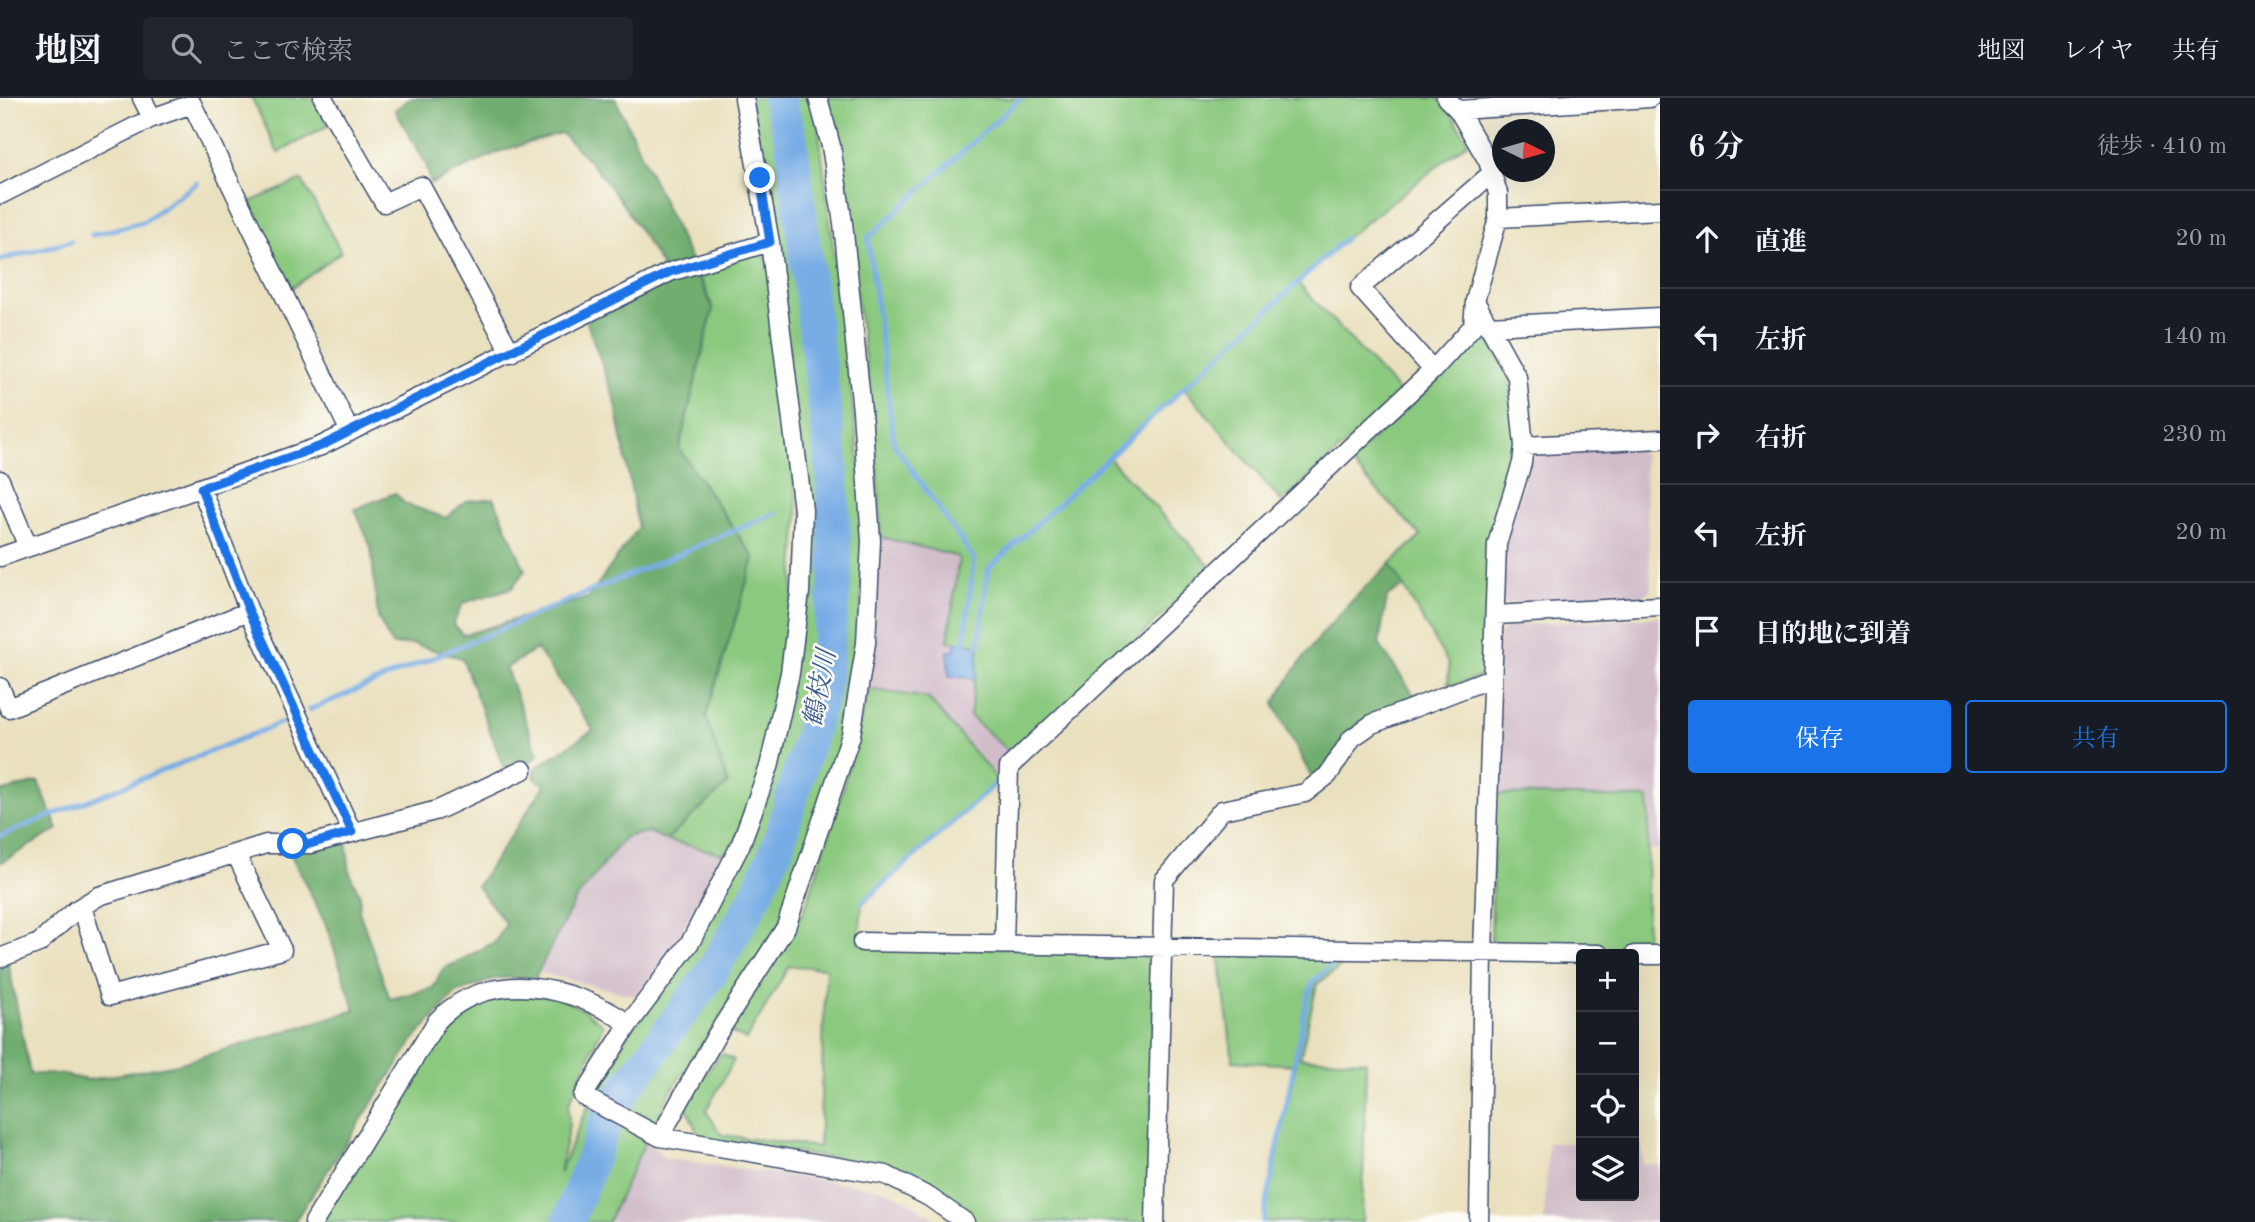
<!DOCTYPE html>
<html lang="ja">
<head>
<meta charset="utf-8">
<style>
  body { margin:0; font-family:"Old Standard TT","Noto Serif JP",serif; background:#20242c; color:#f1f3f6 }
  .controls { position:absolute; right:21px; bottom:21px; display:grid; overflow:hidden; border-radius:7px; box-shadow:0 7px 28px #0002 }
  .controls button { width:63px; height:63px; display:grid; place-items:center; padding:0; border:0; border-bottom:2px solid #363941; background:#171b24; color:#f1f3f6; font:35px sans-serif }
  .compass { position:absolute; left:1492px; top:21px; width:63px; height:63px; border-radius:50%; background:#171b24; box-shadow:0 7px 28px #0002; rotate:95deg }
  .stop { position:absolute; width:21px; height:21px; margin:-16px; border:5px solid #1a73e8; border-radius:50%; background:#fff }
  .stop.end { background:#1a73e8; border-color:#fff; box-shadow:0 2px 7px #0008 }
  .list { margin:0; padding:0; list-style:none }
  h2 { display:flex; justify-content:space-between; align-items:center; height:91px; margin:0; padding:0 28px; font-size:30px }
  h2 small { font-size:23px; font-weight:400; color:#9ea1a6 }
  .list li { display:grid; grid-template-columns:46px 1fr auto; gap:21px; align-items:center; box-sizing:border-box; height:98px; padding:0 28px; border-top:2px solid #363941 }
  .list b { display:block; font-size:26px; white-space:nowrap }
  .list em { font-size:23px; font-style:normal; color:#9ea1a6 }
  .actions { display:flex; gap:14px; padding:21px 28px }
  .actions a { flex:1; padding:16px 0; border:2px solid #1a73e8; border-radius:7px; text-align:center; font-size:24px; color:#1a73e8 }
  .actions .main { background:#1a73e8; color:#fff }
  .icon { flex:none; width:38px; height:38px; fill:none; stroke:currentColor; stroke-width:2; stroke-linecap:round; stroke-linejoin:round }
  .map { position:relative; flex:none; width:1660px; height:1124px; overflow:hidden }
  header { display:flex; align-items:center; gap:42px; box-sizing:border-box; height:98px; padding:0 35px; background:#171b24; border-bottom:2px solid #363941 }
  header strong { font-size:33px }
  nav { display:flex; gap:38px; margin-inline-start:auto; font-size:24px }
  .search { width:490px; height:63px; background:#20242c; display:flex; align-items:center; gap:18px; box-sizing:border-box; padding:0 24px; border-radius:7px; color:#9ea1a6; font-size:26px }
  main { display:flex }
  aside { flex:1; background:#171b24 }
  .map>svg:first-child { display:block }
  .industrial { fill:#d1bdca }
  .green { fill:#8bc97f; stroke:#537c6e; stroke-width:2 }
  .forest { fill:#70ad6e; stroke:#466e66; stroke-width:2 }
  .water { fill:#77ace5; stroke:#496ea2; stroke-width:2 }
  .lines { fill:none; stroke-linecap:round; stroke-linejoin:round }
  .stream { stroke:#77ace5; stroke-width:5 }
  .river { stroke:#77ace5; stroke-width:33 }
  .minor-casing { stroke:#3a4a6c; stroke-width:21 }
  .minor { stroke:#fff; stroke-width:18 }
  .route { stroke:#1a73e8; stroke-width:9 }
  .labels { text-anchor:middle; stroke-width:5; stroke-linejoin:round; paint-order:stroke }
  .water-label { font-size:26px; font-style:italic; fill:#3b5b8d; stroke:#fdfcf7 }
</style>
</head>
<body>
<header>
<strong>地図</strong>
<div class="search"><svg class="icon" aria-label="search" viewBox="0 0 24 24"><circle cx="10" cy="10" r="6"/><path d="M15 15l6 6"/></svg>ここで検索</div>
<nav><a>地図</a><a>レイヤ</a><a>共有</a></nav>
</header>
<main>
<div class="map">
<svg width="1660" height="1124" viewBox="0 0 1660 1124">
  <rect width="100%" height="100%" fill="#fdfcf7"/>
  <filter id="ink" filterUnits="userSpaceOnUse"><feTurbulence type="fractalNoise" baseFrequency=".0143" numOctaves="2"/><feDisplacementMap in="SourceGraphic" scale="14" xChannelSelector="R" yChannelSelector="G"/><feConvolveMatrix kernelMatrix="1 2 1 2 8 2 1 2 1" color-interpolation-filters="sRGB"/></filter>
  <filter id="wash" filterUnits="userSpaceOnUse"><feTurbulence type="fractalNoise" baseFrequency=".00686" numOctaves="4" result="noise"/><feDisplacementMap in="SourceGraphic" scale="28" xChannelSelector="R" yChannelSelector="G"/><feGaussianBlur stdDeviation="1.57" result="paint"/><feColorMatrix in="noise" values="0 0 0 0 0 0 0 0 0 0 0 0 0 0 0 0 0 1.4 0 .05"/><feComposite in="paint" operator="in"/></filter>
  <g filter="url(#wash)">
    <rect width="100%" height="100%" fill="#e9e0bd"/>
    <!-- industrial -->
    <path class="industrial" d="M 1636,349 L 1644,357 L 1651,491 L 1640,500 L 1508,507 L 1499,500 L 1504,448 L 1529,364 L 1541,354 Z
      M 881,439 L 959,458 L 948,543 L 979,547 L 976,581 L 1013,658 L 996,676 L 928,600 L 869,591 Z
      M 1660,519 L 1660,752 L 1648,752 L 1648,700 L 1494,696 L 1499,536 L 1510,527 Z
      M 649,734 L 666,742 L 724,756 L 666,862 L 636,898 L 538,874 L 574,804 L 625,739 Z
      M 646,1042 L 665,1060 L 883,1091 L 910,1104 L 939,1124 L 608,1124 Z
      M 1548,1045 L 1581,1045 L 1581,1098 L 1634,1098 L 1634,1046 L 1642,1046 L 1642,1066 L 1660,1067 L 1660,1124 L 1544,1124 Z"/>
    <!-- green -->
    <path class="green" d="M 252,0 L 313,0 L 329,27 L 278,55 Z
      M 748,0 L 773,0 L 783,31 L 828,373 L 831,458 L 819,594 L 803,656 L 768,758 L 741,815 L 708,873 L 635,965 L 614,1003 L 595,993 L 629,934 L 694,847 L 770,679 L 806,436 Z
      M 785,0 L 811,0 L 818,25 L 865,409 L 859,553 L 835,671 L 780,827 L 665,1003 L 655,1026 L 621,1007 C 669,942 721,879 757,807 C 801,722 824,627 835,534 C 837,515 841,495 841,476 C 843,334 816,191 798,51 Z
      M 825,0 L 1437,0 L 1448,10 L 1468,44 L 1346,140 L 1298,185 L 1401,296 L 1282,404 L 1184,290 L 1109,360 L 1212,470 L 1013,658 L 970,618 L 979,547 L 948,543 L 959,459 L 881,439 C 875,292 848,145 825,0 Z
      M 302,82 L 341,154 L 288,193 L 247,105 Z
      M 747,156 L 761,156 L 769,163 L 798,417 L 787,573 L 763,672 L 738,739 L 724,756 L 666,742 L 727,686 L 706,618 L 754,460 L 679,351 L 713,210 L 697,172 Z
      M 1486,234 L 1510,281 L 1516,335 L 1485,577 L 1448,589 L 1449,567 L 1390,466 L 1421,438 L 1349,363 L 1444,276 L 1445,267 L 1474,235 Z
      M 869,591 L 928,600 L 999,683 L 862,805 L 859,846 L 1155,854 L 1150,1124 L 975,1124 L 926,1088 L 893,1072 L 863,1064 L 700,1041 L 685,1006 L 721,955 L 734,962 L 706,1013 L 722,1037 L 819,1049 L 826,870 L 789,868 L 746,942 L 732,935 L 733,923 L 805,811 L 839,704 Z
      M 1494,696 L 1649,700 L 1646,851 L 1491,848 Z
      M 1348,855 L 1339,870 L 1317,886 L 1300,960 L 1366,963 L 1362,1124 L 1263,1124 L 1296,967 L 1233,963 L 1219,856 Z
      M 551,895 L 584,912 L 603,927 L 568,1008 L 569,1028 L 559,1075 L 587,1009 L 605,1019 L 561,1124 L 316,1124 L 441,926 L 479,899 Z
      M 612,1023 L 646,1042 L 608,1124 L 573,1124 Z"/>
    <!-- forest -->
    <path class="forest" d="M 410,0 L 615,0 L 713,210 L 679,351 L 754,460 L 706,618 L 728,686 L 666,742 L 649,734 L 625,739 L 574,804 L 535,880 L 497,880 L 456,895 L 415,940 L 294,1124 L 0,1124 L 0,866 L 8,863 L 30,976 L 60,976 L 87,982 L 178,966 L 355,912 L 325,825 L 289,753 L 346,741 L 350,776 L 360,798 L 359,813 L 390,901 L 433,890 L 442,872 L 495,844 L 506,826 L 477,788 L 545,687 L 535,681 L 534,671 L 593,632 L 537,551 L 506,570 L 538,657 L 522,671 L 506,675 L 462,560 L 413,546 L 392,547 L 378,520 L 371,449 L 355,411 L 395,395 L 405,406 L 446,420 L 466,403 L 494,400 L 525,472 L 512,490 L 463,505 L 453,526 L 463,537 L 588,500 L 638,430 L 616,306 L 586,222 L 662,169 C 633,120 604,73 561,35 L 498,54 L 431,86 L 426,66 L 395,12 Z
      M 1390,466 L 1404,488 L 1387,499 L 1379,546 L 1418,603 L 1364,626 L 1313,682 L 1274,606 C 1302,554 1346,506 1390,466 Z
      M 38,684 L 58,731 L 0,765 L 0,694 Z"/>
    <!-- water -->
    <path class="water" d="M 955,544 L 979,547 L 976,581 L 949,578 L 948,553 L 954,554 Z"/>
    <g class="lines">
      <!-- stream -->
      <path class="stream" d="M 92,137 L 143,124 L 197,85
        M 0,162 L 71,143
        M 964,546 L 974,461 L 894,346 L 868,140 L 1021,0
        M 979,547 L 988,471 L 1346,140
        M 309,612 L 776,415
        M 0,738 L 288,622
        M 862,805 L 999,683
        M 1263,1124 L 1307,902 L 1313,884 L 1337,862"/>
      <!-- river -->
      <path class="river" d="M 568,1124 L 605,1026 L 621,997 L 710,877 L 754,801 L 777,750 L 823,594 L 836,476 L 832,369 L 791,40 L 778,0"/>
    </g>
  </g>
  <g filter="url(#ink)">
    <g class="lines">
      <!-- minor casing -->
      <g class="minor-casing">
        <path id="minor" d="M 142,0 L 152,20
          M 323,0 L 384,105 L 421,88 L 511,255
          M 744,0 L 770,144 L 803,412 L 800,494 L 790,575 L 769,669 L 740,748 L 691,843 L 629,926 L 583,998 L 660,1039 L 886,1077 L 929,1099 L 965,1124
          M 1458,12 L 1650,0
          M 0,97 L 152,20 L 192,6 L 350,334
          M 1498,120 L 1660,112
          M 1475,203 L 1517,279 L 1524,348 L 1522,365 L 1497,446 L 1483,854 L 1479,1124
          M 1489,228 L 1660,219
          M 1433,272 L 1360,190 L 1492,75
          M 1524,348 L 1660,341
          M 0,382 L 28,449
          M 201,390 L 249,513 L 352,734
          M 0,459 L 321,348 L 670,174 L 770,144
          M 1495,517 L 1660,508
          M 0,589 L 9,610 L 249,513
          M 82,809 L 110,898 L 282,852 L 236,756
          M 862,844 L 1599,856
          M 1004,846 L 1009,669 L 1433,272 L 1473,228 L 1475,203 L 1498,120 L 1498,95 L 1488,63 L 1458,12 L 1446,0
          M 1634,857 L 1660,857
          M 0,860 L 39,845 L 76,812 L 99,798 L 266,746 L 310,746 L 438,712 L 523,672
          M 660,1039 L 716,938 L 786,829 L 851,637 L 866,545 L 871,443 L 862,313 L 843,125 L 831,48 L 818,0
          M 314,1124 L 437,923 C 489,868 574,888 629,926
          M 1155,1124 L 1164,782 L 1222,712 L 1305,695 L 1328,677 L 1352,640 L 1372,626 L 1491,580"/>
      </g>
      <!-- minor -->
      <use href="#minor" class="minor"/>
    </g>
  </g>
  <g class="lines" filter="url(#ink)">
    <!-- route -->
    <path class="route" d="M 293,746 L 310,746 L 352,734 L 249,513 L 201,390 L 321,348 L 670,174 L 770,144 L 760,80"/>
  </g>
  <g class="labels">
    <!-- water labels -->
    <g class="water-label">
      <text transform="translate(819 590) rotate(-79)" y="9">鶴枝川</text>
    </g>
  </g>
</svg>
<div class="controls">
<button>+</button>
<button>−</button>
<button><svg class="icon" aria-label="locate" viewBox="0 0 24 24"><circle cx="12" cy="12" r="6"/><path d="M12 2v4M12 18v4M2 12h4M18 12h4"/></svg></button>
<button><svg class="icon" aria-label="layers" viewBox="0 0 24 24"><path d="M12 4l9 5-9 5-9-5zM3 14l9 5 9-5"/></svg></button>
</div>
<svg class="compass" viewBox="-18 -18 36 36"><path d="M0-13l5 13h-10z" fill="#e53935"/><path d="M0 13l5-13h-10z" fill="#9ea1a6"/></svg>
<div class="stop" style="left:293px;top:746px"></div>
<div class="stop end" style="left:760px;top:80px"></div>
</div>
<aside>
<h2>6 分<small>徒歩 · 410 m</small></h2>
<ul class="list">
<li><svg class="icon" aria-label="ahead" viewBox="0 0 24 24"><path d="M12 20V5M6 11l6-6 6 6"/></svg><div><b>直進</b></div><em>20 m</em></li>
<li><svg class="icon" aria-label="left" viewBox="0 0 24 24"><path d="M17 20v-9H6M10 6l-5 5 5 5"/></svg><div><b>左折</b></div><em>140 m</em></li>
<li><svg class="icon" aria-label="right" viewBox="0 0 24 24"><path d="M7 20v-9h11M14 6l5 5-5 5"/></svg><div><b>右折</b></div><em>230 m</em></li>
<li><svg class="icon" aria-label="left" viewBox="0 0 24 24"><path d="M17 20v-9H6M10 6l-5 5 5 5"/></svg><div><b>左折</b></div><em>20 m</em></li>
<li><svg class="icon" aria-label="arrive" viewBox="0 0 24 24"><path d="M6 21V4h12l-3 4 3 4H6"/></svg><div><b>目的地に到着</b></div></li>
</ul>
<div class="actions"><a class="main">保存</a><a>共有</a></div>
</aside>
</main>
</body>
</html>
